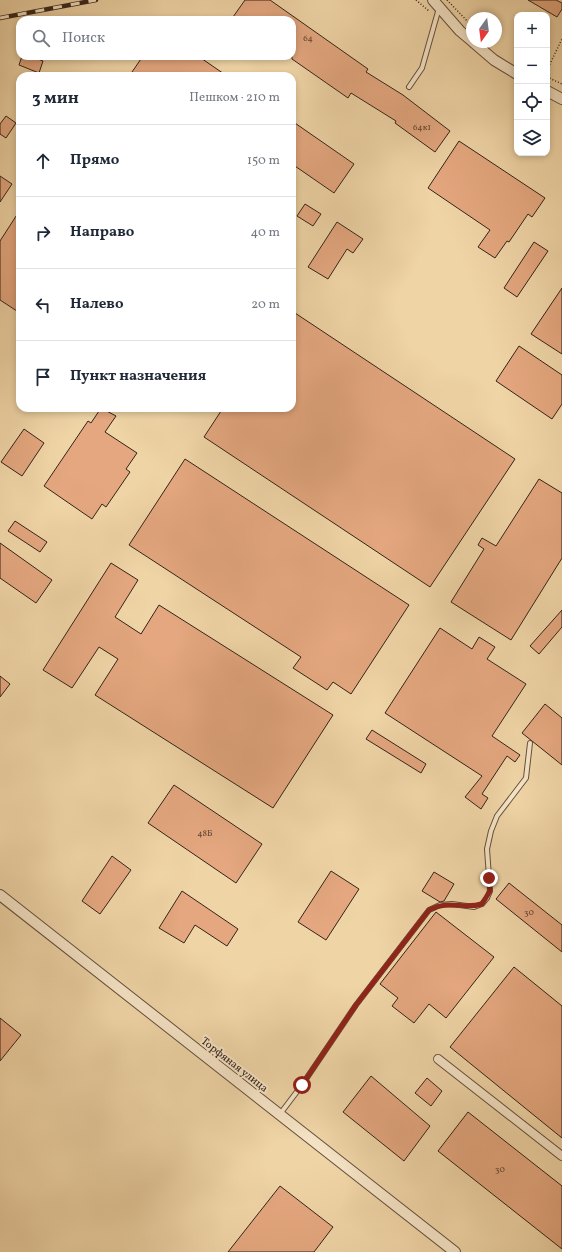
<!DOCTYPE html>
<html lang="ru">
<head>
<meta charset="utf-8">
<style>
  body { margin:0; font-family:Vollkorn,serif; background:#f6f6f7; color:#1f2937 }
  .controls { position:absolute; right:12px; top:12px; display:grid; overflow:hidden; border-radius:8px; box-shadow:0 2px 6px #0003 }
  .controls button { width:36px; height:36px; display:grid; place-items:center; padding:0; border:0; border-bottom:1px solid #e0e1e3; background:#fff; color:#1f2937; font:20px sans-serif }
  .compass { position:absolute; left:466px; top:12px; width:36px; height:36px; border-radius:50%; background:#fff; box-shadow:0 2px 6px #0003; rotate:194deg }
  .stop { position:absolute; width:12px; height:12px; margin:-9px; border:3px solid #8f2418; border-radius:50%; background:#fff }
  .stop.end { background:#8f2418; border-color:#fff; box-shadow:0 1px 4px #0008 }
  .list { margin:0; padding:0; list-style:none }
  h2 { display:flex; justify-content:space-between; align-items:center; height:52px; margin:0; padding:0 16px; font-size:17px }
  h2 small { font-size:13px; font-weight:400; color:#747a83 }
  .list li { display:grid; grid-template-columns:26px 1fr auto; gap:12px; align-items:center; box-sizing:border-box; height:72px; padding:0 16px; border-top:1px solid #e0e1e3 }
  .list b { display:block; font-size:15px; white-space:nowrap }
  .list em { font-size:13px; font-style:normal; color:#747a83 }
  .icon { flex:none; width:22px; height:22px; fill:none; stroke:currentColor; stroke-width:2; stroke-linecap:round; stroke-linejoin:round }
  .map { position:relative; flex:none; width:562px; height:1252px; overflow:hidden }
  .search { position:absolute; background:#fff; box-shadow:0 2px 6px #0003; left:16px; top:16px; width:280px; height:44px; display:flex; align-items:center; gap:10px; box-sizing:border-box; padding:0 14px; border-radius:12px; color:#747a83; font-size:15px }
  .panel { position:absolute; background:#fff; box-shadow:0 2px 6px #0003; left:16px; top:72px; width:280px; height:340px; border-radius:12px }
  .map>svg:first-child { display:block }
  .building { fill:#e4a77f; stroke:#34231a }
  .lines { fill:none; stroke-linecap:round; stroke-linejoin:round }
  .service-casing { stroke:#634f3d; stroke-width:6 }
  .minor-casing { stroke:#634f3d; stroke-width:10 }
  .tertiary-casing { stroke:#634f3d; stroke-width:12 }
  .path { stroke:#34231a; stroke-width:1.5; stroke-dasharray:1 2; stroke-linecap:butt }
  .service { stroke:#f5e3c5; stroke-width:4 }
  .minor { stroke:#f5e3c5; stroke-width:8 }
  .tertiary { stroke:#f5e3c5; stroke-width:10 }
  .rail-casing { stroke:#34231a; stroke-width:4.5 }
  .rail { stroke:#f5e3c5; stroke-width:3; stroke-dasharray:9; stroke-linecap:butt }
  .route { stroke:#8f2418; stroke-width:5 }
  .labels { text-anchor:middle; stroke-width:4; stroke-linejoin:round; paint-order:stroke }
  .number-label { font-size:9px; fill:#604433 }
  .street-label { font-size:11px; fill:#34231a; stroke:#f5e3c5 }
</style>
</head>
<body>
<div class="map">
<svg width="562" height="1252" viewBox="0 0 562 1252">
  <rect width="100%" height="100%" fill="#efd4a6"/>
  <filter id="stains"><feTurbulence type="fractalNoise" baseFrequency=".005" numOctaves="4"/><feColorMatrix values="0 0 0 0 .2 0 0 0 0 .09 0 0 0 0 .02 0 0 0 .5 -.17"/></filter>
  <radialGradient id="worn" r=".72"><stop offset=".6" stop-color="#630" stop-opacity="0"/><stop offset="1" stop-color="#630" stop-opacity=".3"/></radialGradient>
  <!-- building -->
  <path class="building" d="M 245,0 L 270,0 L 368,69 L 366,72 L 403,95 L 450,131 L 435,152 L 395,123 L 396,121 L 351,93 L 348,98 L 292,59 L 292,20 L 237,20 L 233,17 Z
    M 528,0 L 556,0 L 562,3 L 562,9 L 557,17 Z
    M 22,56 L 30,56 L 43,61 L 39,73 L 19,65 Z
    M 143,56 L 198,56 L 227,76 L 137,76 L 132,72 Z
    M 6,116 L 16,123 L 6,138 L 0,134 L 0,124 Z
    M 292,121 L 354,164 L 334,193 L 292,164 Z
    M 459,141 L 545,198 L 532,217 L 528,214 L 509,242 L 507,241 L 495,258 L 478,247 L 490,230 L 428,188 Z
    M 0,176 L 12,184 L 0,202 Z
    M 305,204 L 321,214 L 313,226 L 297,216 Z
    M 20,210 L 20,313 L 0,300 L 0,241 Z
    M 337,222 L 363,239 L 353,253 L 347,249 L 328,279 L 308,267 Z
    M 534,242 L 548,251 L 517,297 L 504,288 Z
    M 562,288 L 562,354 L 531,334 Z
    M 292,311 L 515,459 L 430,587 L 204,437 L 223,408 L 292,408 Z
    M 519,346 L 562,375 L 562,404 L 552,419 L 496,381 Z
    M 101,408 L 116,416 L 105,432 L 137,453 L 126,469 L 130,472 L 106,507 L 102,504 L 92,519 L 44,486 L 88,421 L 91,423 Z
    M 24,429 L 44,443 L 22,476 L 1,462 Z
    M 185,459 L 409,605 L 351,694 L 333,682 L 327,690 L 293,668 L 301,657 L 129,545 Z
    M 539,479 L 562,493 L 562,558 L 511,640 L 451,602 L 484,549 L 478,545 L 482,538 L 496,546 Z
    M 15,521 L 47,542 L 40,552 L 8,531 Z
    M 0,543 L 52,580 L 36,603 L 0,578 Z
    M 111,563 L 138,580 L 115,617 L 141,634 L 159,605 L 333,715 L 273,808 L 95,695 L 118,659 L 99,647 L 72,688 L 43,670 Z
    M 562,610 L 562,627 L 539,654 L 530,646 Z
    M 440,628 L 472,649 L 479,637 L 495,647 L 487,659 L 526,684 L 492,736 L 520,755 L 515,762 L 507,756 L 482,794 L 488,798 L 481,809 L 465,797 L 482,776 L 385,713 Z
    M 0,676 L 10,684 L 0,697 Z
    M 545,704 L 562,718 L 562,765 L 522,733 Z
    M 372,730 L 426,764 L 421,773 L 366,739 Z
    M 174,785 L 262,844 L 236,883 L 148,823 Z
    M 112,856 L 131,870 L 100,914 L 82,901 Z
    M 331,871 L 359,889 L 326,940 L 298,922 Z
    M 434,872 L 454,884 L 444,901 L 440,902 L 422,891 Z
    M 509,883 L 562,925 L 562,952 L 496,899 Z
    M 182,891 L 238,929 L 227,946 L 195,925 L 184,943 L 159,928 Z
    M 436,912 L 494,957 L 446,1018 L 429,1004 L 414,1023 L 392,1006 L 398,998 L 380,984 Z
    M 514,967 L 562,1006 L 562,1138 L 450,1047 Z
    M 0,1018 L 21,1035 L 0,1061 Z
    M 371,1076 L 430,1126 L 404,1161 L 343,1112 Z
    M 427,1078 L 442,1091 L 431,1106 L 415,1093 Z
    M 468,1112 L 562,1186 L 562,1249 L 438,1151 Z
    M 280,1186 L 333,1227 L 314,1252 L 228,1252 Z"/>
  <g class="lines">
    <!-- service casing -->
    <g class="service-casing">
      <path id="service" d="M 409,87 L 422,68 L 439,8
        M 280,1114 L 302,1085 L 356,1005 L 429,910 L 440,905 L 452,904 L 474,907 L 482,904 L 487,898 L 490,891 L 487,849 L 491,831 L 497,816 L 526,778 L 530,743"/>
    </g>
    <!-- minor casing -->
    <g class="minor-casing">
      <path id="minor" d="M 438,1059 L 562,1156"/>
    </g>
    <!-- tertiary casing -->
    <g class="tertiary-casing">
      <path id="tertiary" d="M 433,0 L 460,31 L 472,41
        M 473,42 L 494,60 L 517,74
        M 547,91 L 562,99
        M 0,895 L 455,1252"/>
    </g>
    <!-- path -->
    <path class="path" d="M 416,0 L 429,11
      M 447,0 L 472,26
      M 547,70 L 562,39
      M 547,77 L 562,84"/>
    <!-- service -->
    <use href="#service" class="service"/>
    <!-- minor -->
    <use href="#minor" class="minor"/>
    <!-- tertiary -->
    <use href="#tertiary" class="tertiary"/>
    <!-- rail casing -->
    <g class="rail-casing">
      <path id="rail" d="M 0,18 L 96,0"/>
    </g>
    <!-- rail -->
    <use href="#rail" class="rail"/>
  </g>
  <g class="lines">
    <!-- route -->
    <path class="route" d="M 302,1085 L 356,1005 L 429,910 C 451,899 462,910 482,904 L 490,891 L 489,878"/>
  </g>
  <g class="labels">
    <!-- number labels -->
    <g class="number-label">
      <text x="308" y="41">64</text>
      <text x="422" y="130">64к1</text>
      <text x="205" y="836">48Б</text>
      <text x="529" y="915">30</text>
      <text x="500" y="1172">30</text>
    </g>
    <!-- street labels -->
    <g class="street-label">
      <text transform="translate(235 1064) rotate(38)" y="4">Торфяная улица</text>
    </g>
  </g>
  <rect width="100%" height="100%" filter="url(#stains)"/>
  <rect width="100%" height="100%" fill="url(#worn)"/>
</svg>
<div class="controls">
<button>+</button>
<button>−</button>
<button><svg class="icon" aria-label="locate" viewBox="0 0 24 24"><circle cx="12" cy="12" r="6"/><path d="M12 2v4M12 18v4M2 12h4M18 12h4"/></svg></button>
<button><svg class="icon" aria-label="layers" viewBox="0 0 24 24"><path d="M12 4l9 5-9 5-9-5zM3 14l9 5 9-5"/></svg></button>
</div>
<svg class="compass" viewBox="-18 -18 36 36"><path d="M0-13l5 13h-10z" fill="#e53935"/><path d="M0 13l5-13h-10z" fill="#747a83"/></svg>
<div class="stop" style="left:302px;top:1085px"></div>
<div class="stop end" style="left:489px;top:878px"></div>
<div class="search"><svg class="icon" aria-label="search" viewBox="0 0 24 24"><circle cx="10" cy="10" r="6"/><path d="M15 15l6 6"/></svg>Поиск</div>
<section class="panel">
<h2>3 мин<small>Пешком · 210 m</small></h2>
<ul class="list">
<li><svg class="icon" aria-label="ahead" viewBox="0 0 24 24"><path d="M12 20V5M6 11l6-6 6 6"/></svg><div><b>Прямо</b></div><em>150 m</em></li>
<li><svg class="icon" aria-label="right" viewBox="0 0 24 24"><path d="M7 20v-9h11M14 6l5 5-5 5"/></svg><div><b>Направо</b></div><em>40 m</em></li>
<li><svg class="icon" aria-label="left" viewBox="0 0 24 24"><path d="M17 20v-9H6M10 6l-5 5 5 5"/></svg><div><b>Налево</b></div><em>20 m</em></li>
<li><svg class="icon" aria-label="arrive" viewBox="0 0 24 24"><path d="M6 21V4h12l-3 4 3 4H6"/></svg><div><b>Пункт назначения</b></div></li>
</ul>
</section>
</div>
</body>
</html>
